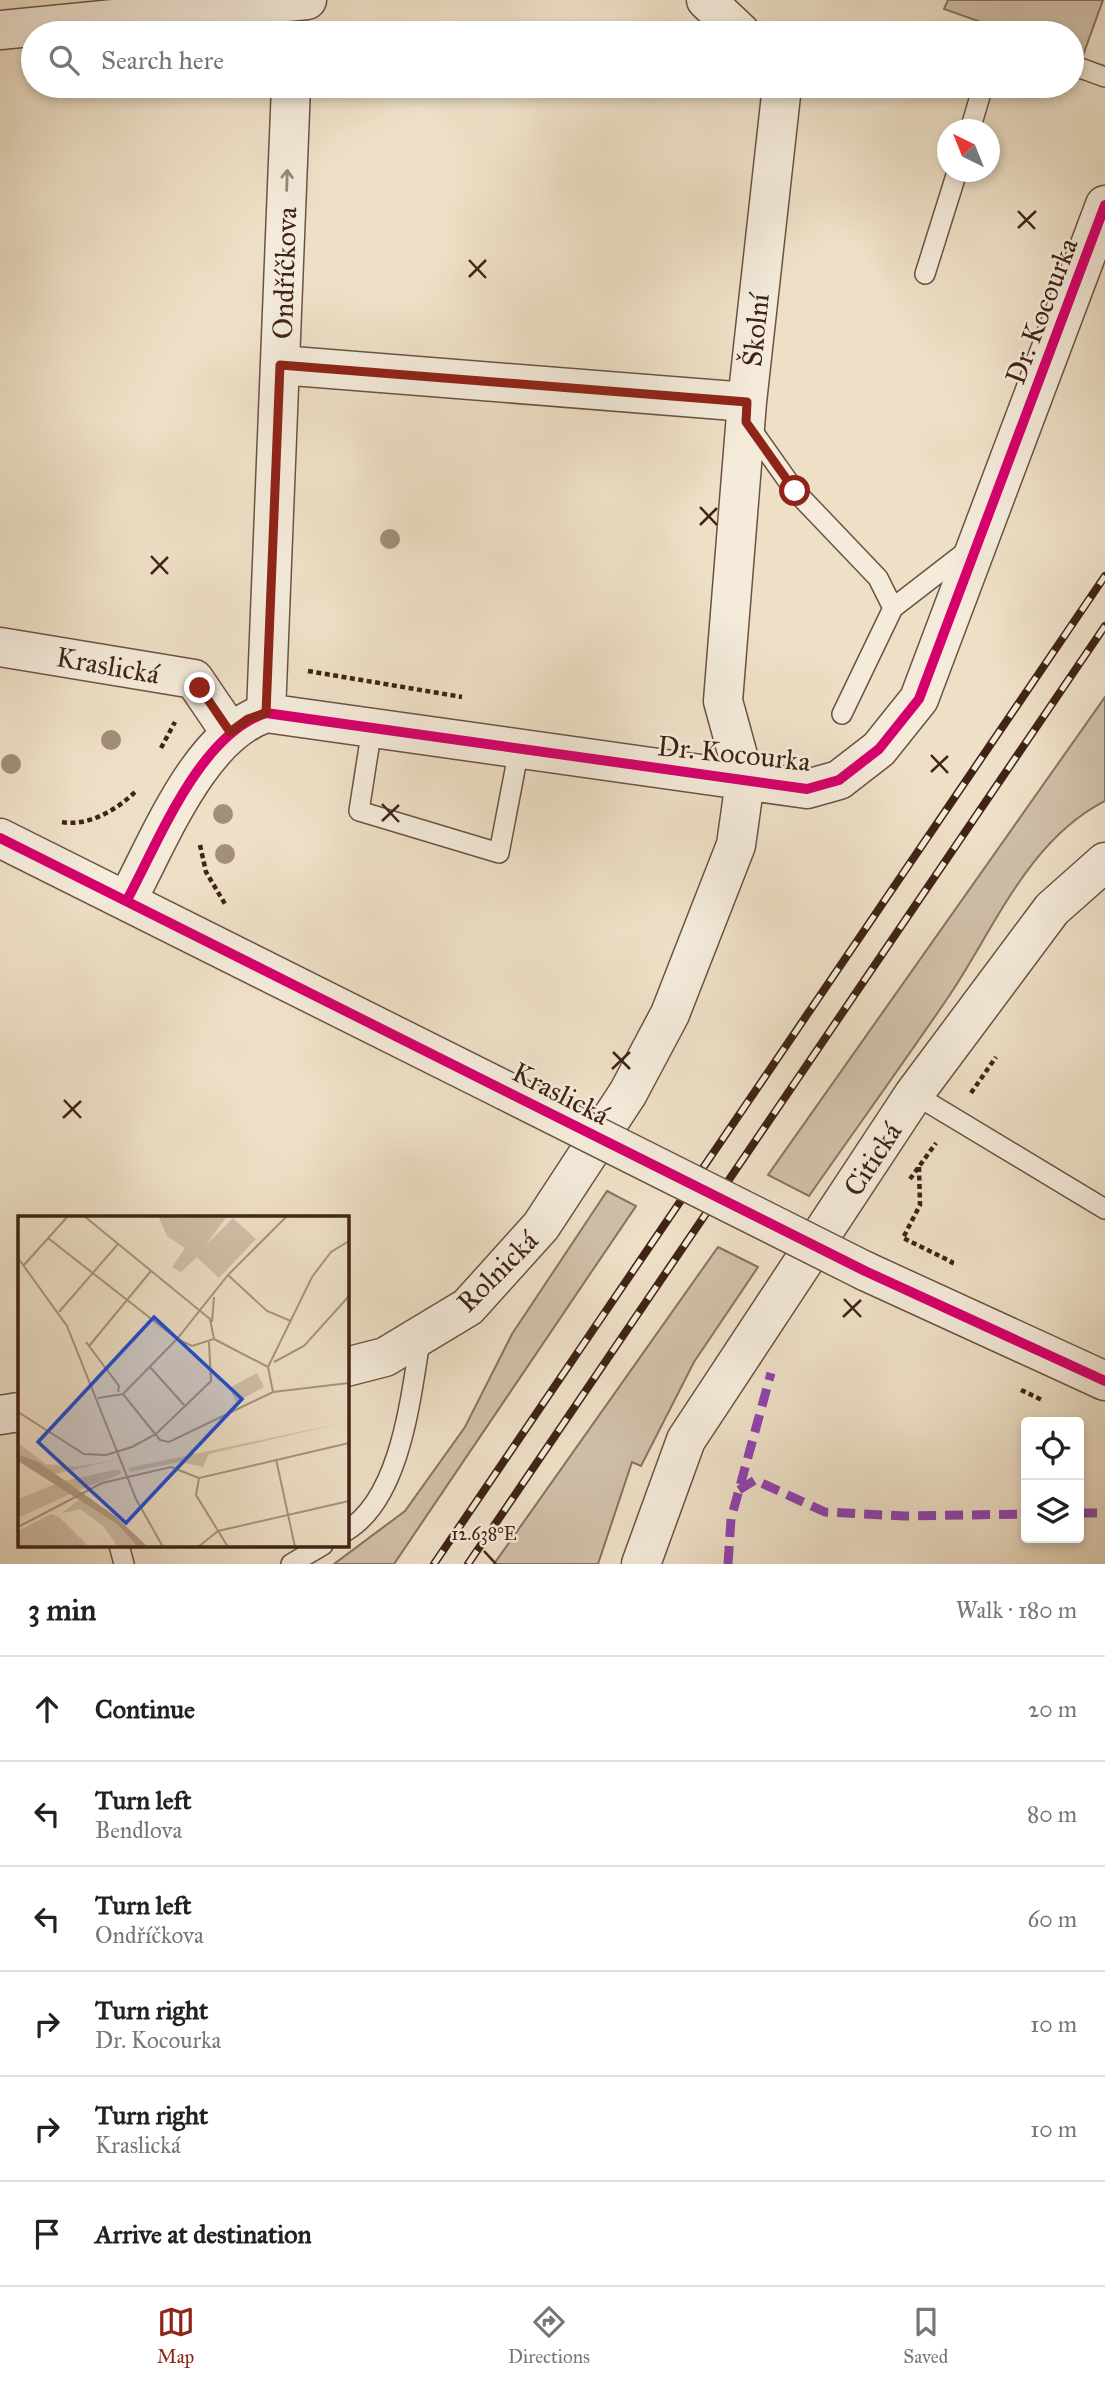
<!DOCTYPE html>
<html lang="en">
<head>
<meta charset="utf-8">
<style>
  body { margin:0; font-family:"IM FELL Great Primer",serif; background:#f2f2f2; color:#222 }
  .controls { position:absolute; right:21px; bottom:21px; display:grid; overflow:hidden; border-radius:7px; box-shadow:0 4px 10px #0003 }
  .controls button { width:63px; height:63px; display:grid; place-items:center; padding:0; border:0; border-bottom:2px solid #e0e0e0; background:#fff; color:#222; font:35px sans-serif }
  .compass { position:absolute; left:937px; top:119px; width:63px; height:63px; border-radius:50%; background:#fff; box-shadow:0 4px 10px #0003; rotate:317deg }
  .stop { position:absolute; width:21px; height:21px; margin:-16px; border:5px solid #8f2418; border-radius:50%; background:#fff }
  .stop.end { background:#8f2418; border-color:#fff; box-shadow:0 2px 7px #0008 }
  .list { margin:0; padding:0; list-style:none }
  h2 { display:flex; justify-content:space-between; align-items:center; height:91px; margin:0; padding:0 28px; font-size:30px }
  h2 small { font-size:23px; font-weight:400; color:#767676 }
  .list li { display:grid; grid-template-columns:46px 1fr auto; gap:21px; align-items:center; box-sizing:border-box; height:105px; padding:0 28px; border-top:2px solid #e0e0e0 }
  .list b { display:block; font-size:26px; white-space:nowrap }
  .list p { margin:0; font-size:23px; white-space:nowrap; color:#767676 }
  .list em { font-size:23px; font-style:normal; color:#767676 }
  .icon { flex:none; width:38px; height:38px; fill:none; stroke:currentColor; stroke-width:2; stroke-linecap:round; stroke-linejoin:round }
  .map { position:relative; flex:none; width:1105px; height:1564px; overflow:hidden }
  .search { position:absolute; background:#fff; box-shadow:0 4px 10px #0003; left:21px; right:21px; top:21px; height:77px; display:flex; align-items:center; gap:18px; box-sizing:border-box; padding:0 24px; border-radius:38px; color:#767676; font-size:26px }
  .sheet { height:721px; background:#fff }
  nav { display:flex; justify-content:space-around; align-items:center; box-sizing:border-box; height:98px; border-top:2px solid #e0e0e0; background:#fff; font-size:19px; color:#767676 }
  nav a { display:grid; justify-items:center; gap:4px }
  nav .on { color:#8f2418 }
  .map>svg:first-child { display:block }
  .green { fill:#d0c0a9; stroke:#887260; stroke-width:2 }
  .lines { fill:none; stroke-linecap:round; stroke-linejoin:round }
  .service-casing { stroke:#6c5242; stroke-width:22 }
  .minor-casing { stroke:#6c5242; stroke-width:41 }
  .tertiary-casing { stroke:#6c5242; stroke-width:41 }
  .path { stroke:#402316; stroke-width:4.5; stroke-dasharray:5 3.5; stroke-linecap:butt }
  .service { stroke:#f4ebdb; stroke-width:19 }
  .minor { stroke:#f4ebdb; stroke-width:38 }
  .tertiary { stroke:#f4ebdb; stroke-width:38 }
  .rail-casing { stroke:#402316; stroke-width:8 }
  .rail { stroke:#f4ebdb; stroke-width:5; stroke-dasharray:16; stroke-linecap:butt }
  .tertiary-bridge-casing { stroke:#6c5242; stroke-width:41; stroke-linecap:butt }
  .tertiary-bridge { stroke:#f4ebdb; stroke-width:38 }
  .quiet { stroke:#8e44ad; stroke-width:9; stroke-dasharray:18 9; stroke-linecap:butt }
  .cycleway-casing { stroke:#f4ebdb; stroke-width:15 }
  .cycleway { stroke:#d6006c; stroke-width:10 }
  .tree { fill:#a28e7a }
  .oneway { stroke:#9a8778 }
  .route { stroke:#8f2418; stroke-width:9 }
  .ticks { fill:none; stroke:#402316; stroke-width:2.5 }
  .labels { text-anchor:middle; stroke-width:5; stroke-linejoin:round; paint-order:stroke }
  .street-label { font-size:28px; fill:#402316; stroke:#f4ebdb }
  .inset-road { fill:none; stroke:#a89480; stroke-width:2 }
  .view { fill:#1d4ed8; fill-opacity:0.15; stroke:#1d4ed8; stroke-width:3.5 }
  .inset-edge { fill:none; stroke:#402316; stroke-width:3.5 }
  .ticks-label { font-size:18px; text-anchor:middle; fill:#402316; stroke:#f4ebdb; stroke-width:5; stroke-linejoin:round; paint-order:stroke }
</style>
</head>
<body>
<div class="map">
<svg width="1105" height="1564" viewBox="0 0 1105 1564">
  <rect width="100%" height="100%" fill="#eee0c7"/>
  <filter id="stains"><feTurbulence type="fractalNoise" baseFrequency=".00286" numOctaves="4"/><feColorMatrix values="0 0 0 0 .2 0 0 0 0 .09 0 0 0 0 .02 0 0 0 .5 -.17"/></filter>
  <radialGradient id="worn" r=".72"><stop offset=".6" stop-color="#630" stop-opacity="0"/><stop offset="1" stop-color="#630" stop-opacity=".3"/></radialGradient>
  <!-- green -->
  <path class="green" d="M 948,0 L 1103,0 L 1082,58 L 1072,55 L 1072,33 L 1012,33 L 944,9 Z
    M 1105,697 L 1105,801 C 1027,841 994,930 947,999 C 902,1065 855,1130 809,1196 L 768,1175 Z
    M 607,1191 L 636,1206 L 394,1564 L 334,1564 L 405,1511 L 465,1427 L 512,1334 Z
    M 718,1247 L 758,1267 L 694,1362 L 641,1466 L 632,1462 L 598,1564 L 494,1564 Z"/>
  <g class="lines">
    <!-- service casing -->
    <g class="service-casing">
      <path id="service" d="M 1072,65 L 1105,77
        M 970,130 L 983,86
        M 925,274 L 957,172
        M 749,426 L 795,491 L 878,578 L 893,608
        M 842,714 L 893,608 L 968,550
        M 372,728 L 359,811 L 499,853 L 519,749
        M 914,1094 L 1105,1209
        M 346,1531 C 402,1498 411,1393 421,1335
        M 119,1545 L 124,1564
        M 291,1564 L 323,1545"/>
    </g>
    <!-- minor casing -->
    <g class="minor-casing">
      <path id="minor" d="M 706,0 L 741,33
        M 0,30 L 307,0
        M 280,365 L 747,402
        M 0,647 L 194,679 L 230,732
        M 266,713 L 291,86
        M 127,900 C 159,841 199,735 266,713 L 807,789 L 839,780 L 879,749 L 919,699 L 1105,205
        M 346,1367 L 385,1357 L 468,1307 L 541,1226 L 628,1093 L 670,1014 L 736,845 L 745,781 L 723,701 L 747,402 L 782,86
        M 0,1415 L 19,1412"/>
    </g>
    <!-- tertiary casing -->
    <g class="tertiary-casing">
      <path id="tertiary" d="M 0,838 L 506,1091
        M 865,1271 L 1105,1381
        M 641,1564 L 686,1440 L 914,1094 L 1052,909 L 1105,862"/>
    </g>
    <!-- path -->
    <path class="path" d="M 308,671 L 462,697
      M 161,748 L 175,722
      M 62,822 C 88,827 118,809 135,792
      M 200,845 L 206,872 L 225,904
      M 971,1093 L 996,1057
      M 919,1167 L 920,1205 L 903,1238 L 952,1262 L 950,1267
      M 910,1179 L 936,1143
      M 1021,1390 L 1042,1400"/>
    <!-- service -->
    <use href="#service" class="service"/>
    <!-- minor -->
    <use href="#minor" class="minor"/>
    <!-- tertiary -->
    <use href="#tertiary" class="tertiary"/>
    <!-- rail casing -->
    <g class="rail-casing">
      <path id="rail" d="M 434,1564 L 1105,576
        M 468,1564 L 1105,626"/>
    </g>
    <!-- rail -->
    <use href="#rail" class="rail"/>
    <!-- tertiary-bridge casing -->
    <g class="tertiary-bridge-casing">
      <path id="tertiary-bridge" d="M 506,1091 L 865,1271"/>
    </g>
    <!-- tertiary-bridge -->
    <use href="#tertiary-bridge" class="tertiary-bridge"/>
    <!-- quiet -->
    <path class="quiet" d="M 739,1490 L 755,1480 L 825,1512 L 904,1516 L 1026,1514
      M 1079,1513 L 1105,1513
      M 728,1564 L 731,1519 L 771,1373"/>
    <!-- cycleway casing -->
    <g class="cycleway-casing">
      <path id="cycleway" d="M 0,838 L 865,1271 L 1105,1381
        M 127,900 C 159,841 199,735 266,713 L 807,789 L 839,780 L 879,749 L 919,699 L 1105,205"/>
    </g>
    <!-- cycleway -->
    <use href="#cycleway" class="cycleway"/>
  </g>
  <!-- trees -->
  <g class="tree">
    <circle cx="390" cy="539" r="10"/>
    <circle cx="111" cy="740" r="10"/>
    <circle cx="11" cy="764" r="10"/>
    <circle cx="223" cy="814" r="10"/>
    <circle cx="225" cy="854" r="10"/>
  </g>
  <!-- one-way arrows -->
  <defs><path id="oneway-shaft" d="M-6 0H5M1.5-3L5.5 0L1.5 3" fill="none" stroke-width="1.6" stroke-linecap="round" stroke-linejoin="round" transform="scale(1.75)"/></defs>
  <use class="oneway" href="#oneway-shaft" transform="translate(287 180) rotate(-88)"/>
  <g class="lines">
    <!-- route -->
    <path class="route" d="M 200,688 L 230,732 L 248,719 L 266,713 L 280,365 L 747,402 L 746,422 L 795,491"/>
  </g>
  <!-- ticks -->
  <path class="ticks" d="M 1018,211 L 1035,229M 1018,228 L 1036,211M 469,260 L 486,278M 469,277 L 486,260M 700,507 L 717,525M 700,525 L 717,508M 151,556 L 168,574M 151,574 L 168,557M 931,755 L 948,773M 931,772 L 948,756M 382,804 L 399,822M 382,821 L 399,805M 613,1052 L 630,1069M 612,1069 L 630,1052M 64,1100 L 81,1118M 63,1118 L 81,1101M 844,1299 L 861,1317M 843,1317 L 861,1300M 484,1551 L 496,1564"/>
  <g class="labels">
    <!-- street labels -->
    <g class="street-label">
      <text transform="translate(284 273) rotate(-88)" y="10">Ondříčkova</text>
      <text transform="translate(1041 311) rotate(-69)" y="10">Dr. Kocourka</text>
      <text transform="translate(755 330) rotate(-84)" y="10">Školní</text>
      <text transform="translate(108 665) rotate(10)" y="10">Kraslická</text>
      <text transform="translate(734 753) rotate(6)" y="10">Dr. Kocourka</text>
      <text transform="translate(561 1093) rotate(27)" y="10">Kraslická</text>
      <text transform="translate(872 1159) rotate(-57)" y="10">Citická</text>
      <text transform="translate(497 1271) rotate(-45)" y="10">Rolnická</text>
    </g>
  </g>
  <!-- overview -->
  <g transform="translate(18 1216)">
    <rect width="331" height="331" fill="#eee0c7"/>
    <path d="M 140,0 L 209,0 L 188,29 L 215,2 L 238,23 L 201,62 L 179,41 L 163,56 L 154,51 L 167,32 L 149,20 ZM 239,157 L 246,171 L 218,186 L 211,172 ZM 324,207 L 191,238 L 185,251 L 162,246 L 112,256 L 110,252 ZM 0,227 L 28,248 L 57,251 L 97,244 L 37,258 L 0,238 ZM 101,253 L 103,258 L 59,275 L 46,265 ZM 37,268 L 52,278 L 0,302 L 0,283 ZM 61,284 L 99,308 L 120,331 L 100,331 L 85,310 L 62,293 L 44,297 ZM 33,298 L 41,301 L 71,331 L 0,331 L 0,315 Z" fill="#d0c0a9"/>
    <path d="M 0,238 L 22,247 L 97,300 L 130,331 L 120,331 L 99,308 L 0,245 Z" fill="#b3a08b"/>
    <path class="inset-road" d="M 66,0 L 192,103 L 196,123M 30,22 L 159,123 L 174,130 L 196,123M 0,42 L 49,110 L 118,283 L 145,331M 6,49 L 50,0M 210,59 L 269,0M 41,96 L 100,28M 194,106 L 196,81M 196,123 L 250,151M 68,126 L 101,170 L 100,176M 71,130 L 133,55M 256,146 L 286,130 L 331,80M 132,151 L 166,189M 255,176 L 250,151 L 294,61 L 313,36 L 331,25M 105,178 L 159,123 L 210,59 L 249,95 L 273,105M 80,182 L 105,178 L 142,224 L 151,226 L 255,176 L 331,167M 0,196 L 66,238 L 88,239 L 114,231 L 138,218 L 193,165 L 191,126M 258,243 L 277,331M 0,311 L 84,267 L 153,251 L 181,262M 200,315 L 331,285M 180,331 L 200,315M 210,331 L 178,279 L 181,262 L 331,227"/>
    <path class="view" d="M 136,101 L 224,183 L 108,307 L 20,226 Z"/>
    <rect width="331" height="331" class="inset-edge"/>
  </g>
  <g class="ticks-label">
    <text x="484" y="1540">12.638°E</text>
  </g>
  <rect width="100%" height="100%" filter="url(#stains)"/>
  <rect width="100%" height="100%" fill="url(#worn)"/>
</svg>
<div class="controls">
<button><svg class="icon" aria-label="locate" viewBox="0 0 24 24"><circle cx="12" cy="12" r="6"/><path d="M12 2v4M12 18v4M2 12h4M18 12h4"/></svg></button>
<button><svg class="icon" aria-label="layers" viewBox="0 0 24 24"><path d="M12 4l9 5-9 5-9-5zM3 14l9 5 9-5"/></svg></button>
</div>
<svg class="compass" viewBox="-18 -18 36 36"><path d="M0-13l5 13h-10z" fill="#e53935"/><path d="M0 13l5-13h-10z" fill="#767676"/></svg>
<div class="stop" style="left:795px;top:491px"></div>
<div class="stop end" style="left:200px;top:688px"></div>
<div class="search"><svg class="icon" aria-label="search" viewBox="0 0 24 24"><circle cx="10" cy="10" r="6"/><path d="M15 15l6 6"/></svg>Search here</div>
</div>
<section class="sheet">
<h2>3 min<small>Walk · 180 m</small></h2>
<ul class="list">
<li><svg class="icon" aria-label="ahead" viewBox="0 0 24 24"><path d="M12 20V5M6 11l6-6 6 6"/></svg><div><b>Continue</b></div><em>20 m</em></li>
<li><svg class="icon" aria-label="left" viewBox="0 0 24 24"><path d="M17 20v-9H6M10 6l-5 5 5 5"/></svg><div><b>Turn left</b><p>Bendlova</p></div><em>80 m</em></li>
<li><svg class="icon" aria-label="left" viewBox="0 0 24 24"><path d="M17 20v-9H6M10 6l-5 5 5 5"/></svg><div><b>Turn left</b><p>Ondříčkova</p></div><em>60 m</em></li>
<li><svg class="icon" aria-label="right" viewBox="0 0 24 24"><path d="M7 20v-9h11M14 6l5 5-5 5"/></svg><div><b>Turn right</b><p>Dr. Kocourka</p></div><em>10 m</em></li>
<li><svg class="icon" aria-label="right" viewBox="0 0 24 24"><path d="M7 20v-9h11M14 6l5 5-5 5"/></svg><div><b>Turn right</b><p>Kraslická</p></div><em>10 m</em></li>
<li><svg class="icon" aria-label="arrive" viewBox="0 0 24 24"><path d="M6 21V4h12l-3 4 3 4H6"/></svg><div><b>Arrive at destination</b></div></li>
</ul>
</section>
<nav>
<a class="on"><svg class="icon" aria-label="map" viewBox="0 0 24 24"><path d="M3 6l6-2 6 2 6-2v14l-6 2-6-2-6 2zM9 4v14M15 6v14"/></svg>Map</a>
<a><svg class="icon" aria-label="directions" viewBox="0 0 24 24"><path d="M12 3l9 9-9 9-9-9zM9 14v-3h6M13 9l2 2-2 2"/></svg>Directions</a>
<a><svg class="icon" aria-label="saved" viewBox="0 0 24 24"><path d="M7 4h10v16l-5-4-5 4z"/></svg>Saved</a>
</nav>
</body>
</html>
